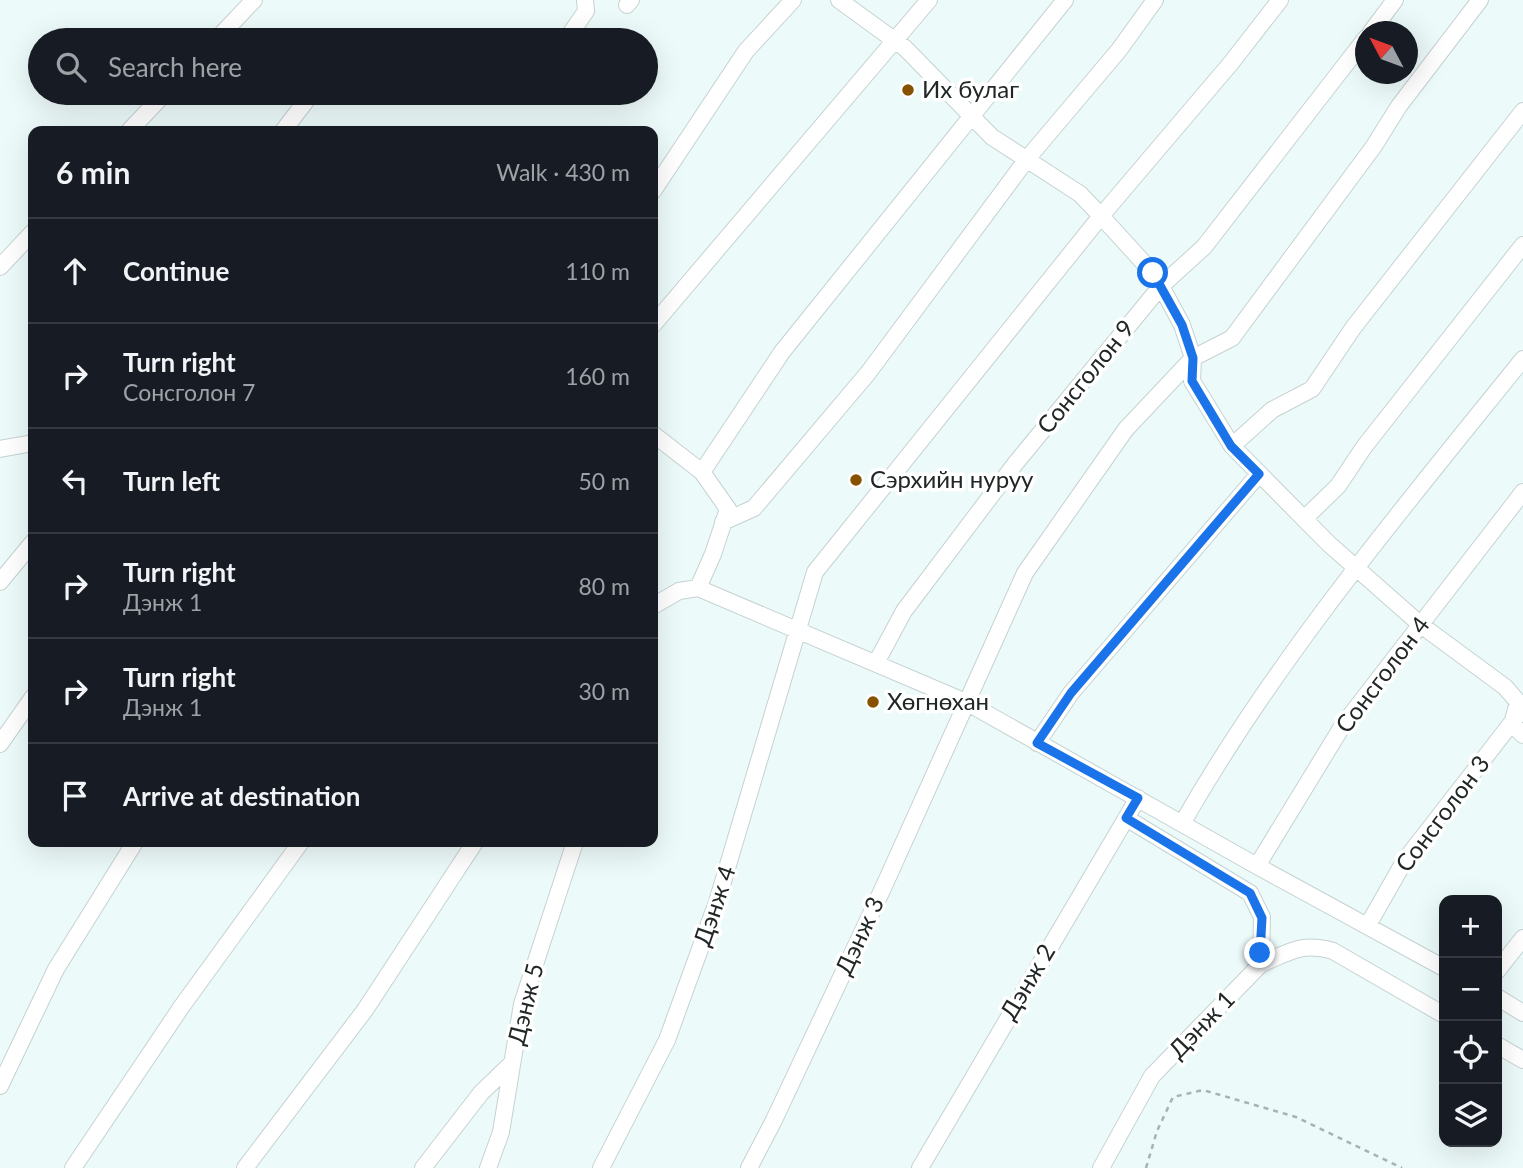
<!DOCTYPE html>
<html lang="en">
<head>
<meta charset="utf-8">
<style>
  body { margin:0; font-family:Lato,sans-serif; background:#20242c; color:#f1f3f6 }
  .controls { position:absolute; right:21px; bottom:21px; display:grid; overflow:hidden; border-radius:14px; box-shadow:0 7px 28px #0002 }
  .controls button { width:63px; height:63px; display:grid; place-items:center; padding:0; border:0; border-bottom:2px solid #363941; background:#171b24; color:#f1f3f6; font:35px sans-serif }
  .compass { position:absolute; left:1355px; top:21px; width:63px; height:63px; border-radius:50%; background:#171b24; box-shadow:0 7px 28px #0002; rotate:311deg }
  .stop { position:absolute; width:21px; height:21px; margin:-16px; border:5px solid #1a73e8; border-radius:50%; background:#fff }
  .stop.end { background:#1a73e8; border-color:#fff; box-shadow:0 2px 7px #0008 }
  .list { margin:0; padding:0; list-style:none }
  h2 { display:flex; justify-content:space-between; align-items:center; height:91px; margin:0; padding:0 28px; font-size:30px }
  h2 small { font-size:23px; font-weight:400; color:#9ea1a6 }
  .list li { display:grid; grid-template-columns:46px 1fr auto; gap:21px; align-items:center; box-sizing:border-box; height:105px; padding:0 28px; border-top:2px solid #363941 }
  .list b { display:block; font-size:26px; white-space:nowrap }
  .list p { margin:0; font-size:23px; white-space:nowrap; color:#9ea1a6 }
  .list em { font-size:23px; font-style:normal; color:#9ea1a6 }
  .icon { flex:none; width:38px; height:38px; fill:none; stroke:currentColor; stroke-width:2; stroke-linecap:round; stroke-linejoin:round }
  .map { position:relative; flex:none; width:1523px; height:1168px; overflow:hidden }
  .search { position:absolute; background:#171b24; box-shadow:0 7px 28px #0002; left:28px; top:28px; width:630px; height:77px; display:flex; align-items:center; gap:18px; box-sizing:border-box; padding:0 24px; border-radius:38px; color:#9ea1a6; font-size:26px }
  .panel { position:absolute; background:#171b24; box-shadow:0 7px 28px #0002; left:28px; top:126px; width:630px; height:721px; border-radius:14px }
  .map>svg:first-child { display:block }
  .lines { fill:none; stroke-linecap:round; stroke-linejoin:round }
  .minor-casing { stroke:#c5d2d2; stroke-width:18 }
  .path { stroke:#a8b2b2; stroke-width:2.5; stroke-dasharray:5 5; stroke-linecap:butt }
  .minor { stroke:#fff; stroke-width:16 }
  .route { stroke:#1a73e8; stroke-width:9 }
  .poi-dot { fill:#875200; stroke:#fff; stroke-width:2.5 }
  .labels { text-anchor:middle; stroke-width:7; stroke-linejoin:round; paint-order:stroke }
  .poi-label { font-size:24px; fill:#212626; stroke:#fff; text-anchor:start }
  .street-label { font-size:24px; fill:#212626; stroke:#fff }
</style>
</head>
<body>
<div class="map">
<svg width="1523" height="1168" viewBox="0 0 1523 1168">
  <rect width="100%" height="100%" fill="#edfafa"/>
  <g class="lines">
    <!-- minor casing -->
    <g class="minor-casing">
      <path id="minor" d="M 839,0 L 905,48 L 992,137 L 1080,194 L 1101,216 L 1153,273 L 1161,286 L 1182,325 L 1193,358 L 1192,381 L 1232,446 L 1329,544 L 1421,625 L 1505,687 L 1518,702 L 1512,724 L 1523,735
        M 627,5 L 631,0
        M 1371,32 L 1395,0
        M 216,40 L 254,0
        M 566,40 L 586,11 L 585,0
        M 129,131 L 165,93
        M 283,131 L 312,93
        M 653,191 L 746,51 L 793,0
        M 0,267 L 33,232
        M 653,325 L 929,0
        M 653,434 L 702,472 L 728,509 L 713,554 L 698,588
        M 1232,446 L 1272,410 L 1312,389 L 1353,328 L 1523,111
        M 0,449 L 33,443
        M 702,472 L 782,352 L 1065,0
        M 1304,519 L 1338,486 L 1364,447 L 1523,245
        M 723,522 L 754,508 L 868,373 L 1027,159 L 1119,50 L 1155,0
        M 0,582 L 33,542
        M 653,606 L 679,591 L 698,588 L 966,702 L 1257,866 L 1444,968
        M 876,663 L 904,611 L 1015,464 L 1161,286 L 1204,247 L 1366,38
        M 1037,743 L 1071,693 L 1259,474
        M 0,744 L 33,697
        M 1183,822 C 1278,656 1403,508 1523,359
        M 1257,866 L 1343,725 L 1523,492
        M 1368,925 L 1405,860 L 1517,716
        M 1261,964 C 1290,952 1301,942 1333,951 L 1444,1015
        M 1497,971 L 1523,938
        M 1497,997 L 1523,1013
        M 1497,1045 L 1523,1060
        M 0,1086 L 56,969 L 135,842
        M 73,1168 L 182,1006 L 301,842
        M 245,1168 L 365,1010 L 475,842
        M 423,1168 L 481,1093 L 512,1063
        M 488,1168 L 501,1132 L 522,1004 L 575,842
        M 601,1168 L 667,1040 L 717,902 L 815,572 L 1101,216 L 1231,63 L 1280,0
        M 749,1168 L 774,1120 L 884,886 L 1025,573 L 1126,429 L 1193,358 L 1232,338 L 1374,146 L 1399,106 L 1480,0
        M 920,1168 L 1138,798
        M 1101,1168 L 1152,1076 L 1261,964 L 1262,917 L 1250,893 L 1126,818"/>
    </g>
    <!-- path -->
    <path class="path" d="M 1146,1168 L 1157,1131 L 1173,1097 L 1203,1090 L 1296,1117 L 1402,1168"/>
    <!-- minor -->
    <use href="#minor" class="minor"/>
  </g>
  <g class="lines">
    <!-- route -->
    <path class="route" d="M 1153,273 L 1182,325 L 1193,358 L 1192,381 L 1231,446 L 1259,474 L 1071,693 L 1037,743 L 1138,798 L 1126,818 L 1250,893 L 1262,918 L 1260,953"/>
  </g>
  <!-- markers -->
  <g class="poi-dot">
    <circle cx="908" cy="90" r="7"/>
    <circle cx="856" cy="480" r="7"/>
    <circle cx="873" cy="702" r="7"/>
  </g>
  <g class="labels">
    <!-- poi labels -->
    <g class="poi-label">
      <text x="922" y="98">Их булаг</text>
      <text x="870" y="488">Сэрхийн нуруу</text>
      <text x="887" y="710">Хөгнөхан</text>
    </g>
    <!-- street labels -->
    <g class="street-label">
      <text transform="translate(1086 377) rotate(-51)" y="8">Сонсголон 9</text>
      <text transform="translate(1383 675) rotate(-53)" y="8">Сонсголон 4</text>
      <text transform="translate(1443 814) rotate(-53)" y="8">Сонсголон 3</text>
      <text transform="translate(715 906) rotate(-71)" y="8">Дэнж 4</text>
      <text transform="translate(860 936) rotate(-65)" y="8">Дэнж 3</text>
      <text transform="translate(1028 982) rotate(-59)" y="8">Дэнж 2</text>
      <text transform="translate(526 1004) rotate(-76)" y="8">Дэнж 5</text>
      <text transform="translate(1202 1025) rotate(-46)" y="8">Дэнж 1</text>
    </g>
  </g>
</svg>
<div class="controls">
<button>+</button>
<button>−</button>
<button><svg class="icon" aria-label="locate" viewBox="0 0 24 24"><circle cx="12" cy="12" r="6"/><path d="M12 2v4M12 18v4M2 12h4M18 12h4"/></svg></button>
<button><svg class="icon" aria-label="layers" viewBox="0 0 24 24"><path d="M12 4l9 5-9 5-9-5zM3 14l9 5 9-5"/></svg></button>
</div>
<svg class="compass" viewBox="-18 -18 36 36"><path d="M0-13l5 13h-10z" fill="#e53935"/><path d="M0 13l5-13h-10z" fill="#9ea1a6"/></svg>
<div class="stop" style="left:1153px;top:273px"></div>
<div class="stop end" style="left:1260px;top:953px"></div>
<div class="search"><svg class="icon" aria-label="search" viewBox="0 0 24 24"><circle cx="10" cy="10" r="6"/><path d="M15 15l6 6"/></svg>Search here</div>
<section class="panel">
<h2>6 min<small>Walk · 430 m</small></h2>
<ul class="list">
<li><svg class="icon" aria-label="ahead" viewBox="0 0 24 24"><path d="M12 20V5M6 11l6-6 6 6"/></svg><div><b>Continue</b></div><em>110 m</em></li>
<li><svg class="icon" aria-label="right" viewBox="0 0 24 24"><path d="M7 20v-9h11M14 6l5 5-5 5"/></svg><div><b>Turn right</b><p>Сонсголон 7</p></div><em>160 m</em></li>
<li><svg class="icon" aria-label="left" viewBox="0 0 24 24"><path d="M17 20v-9H6M10 6l-5 5 5 5"/></svg><div><b>Turn left</b></div><em>50 m</em></li>
<li><svg class="icon" aria-label="right" viewBox="0 0 24 24"><path d="M7 20v-9h11M14 6l5 5-5 5"/></svg><div><b>Turn right</b><p>Дэнж 1</p></div><em>80 m</em></li>
<li><svg class="icon" aria-label="right" viewBox="0 0 24 24"><path d="M7 20v-9h11M14 6l5 5-5 5"/></svg><div><b>Turn right</b><p>Дэнж 1</p></div><em>30 m</em></li>
<li><svg class="icon" aria-label="arrive" viewBox="0 0 24 24"><path d="M6 21V4h12l-3 4 3 4H6"/></svg><div><b>Arrive at destination</b></div></li>
</ul>
</section>
</div>
</body>
</html>
